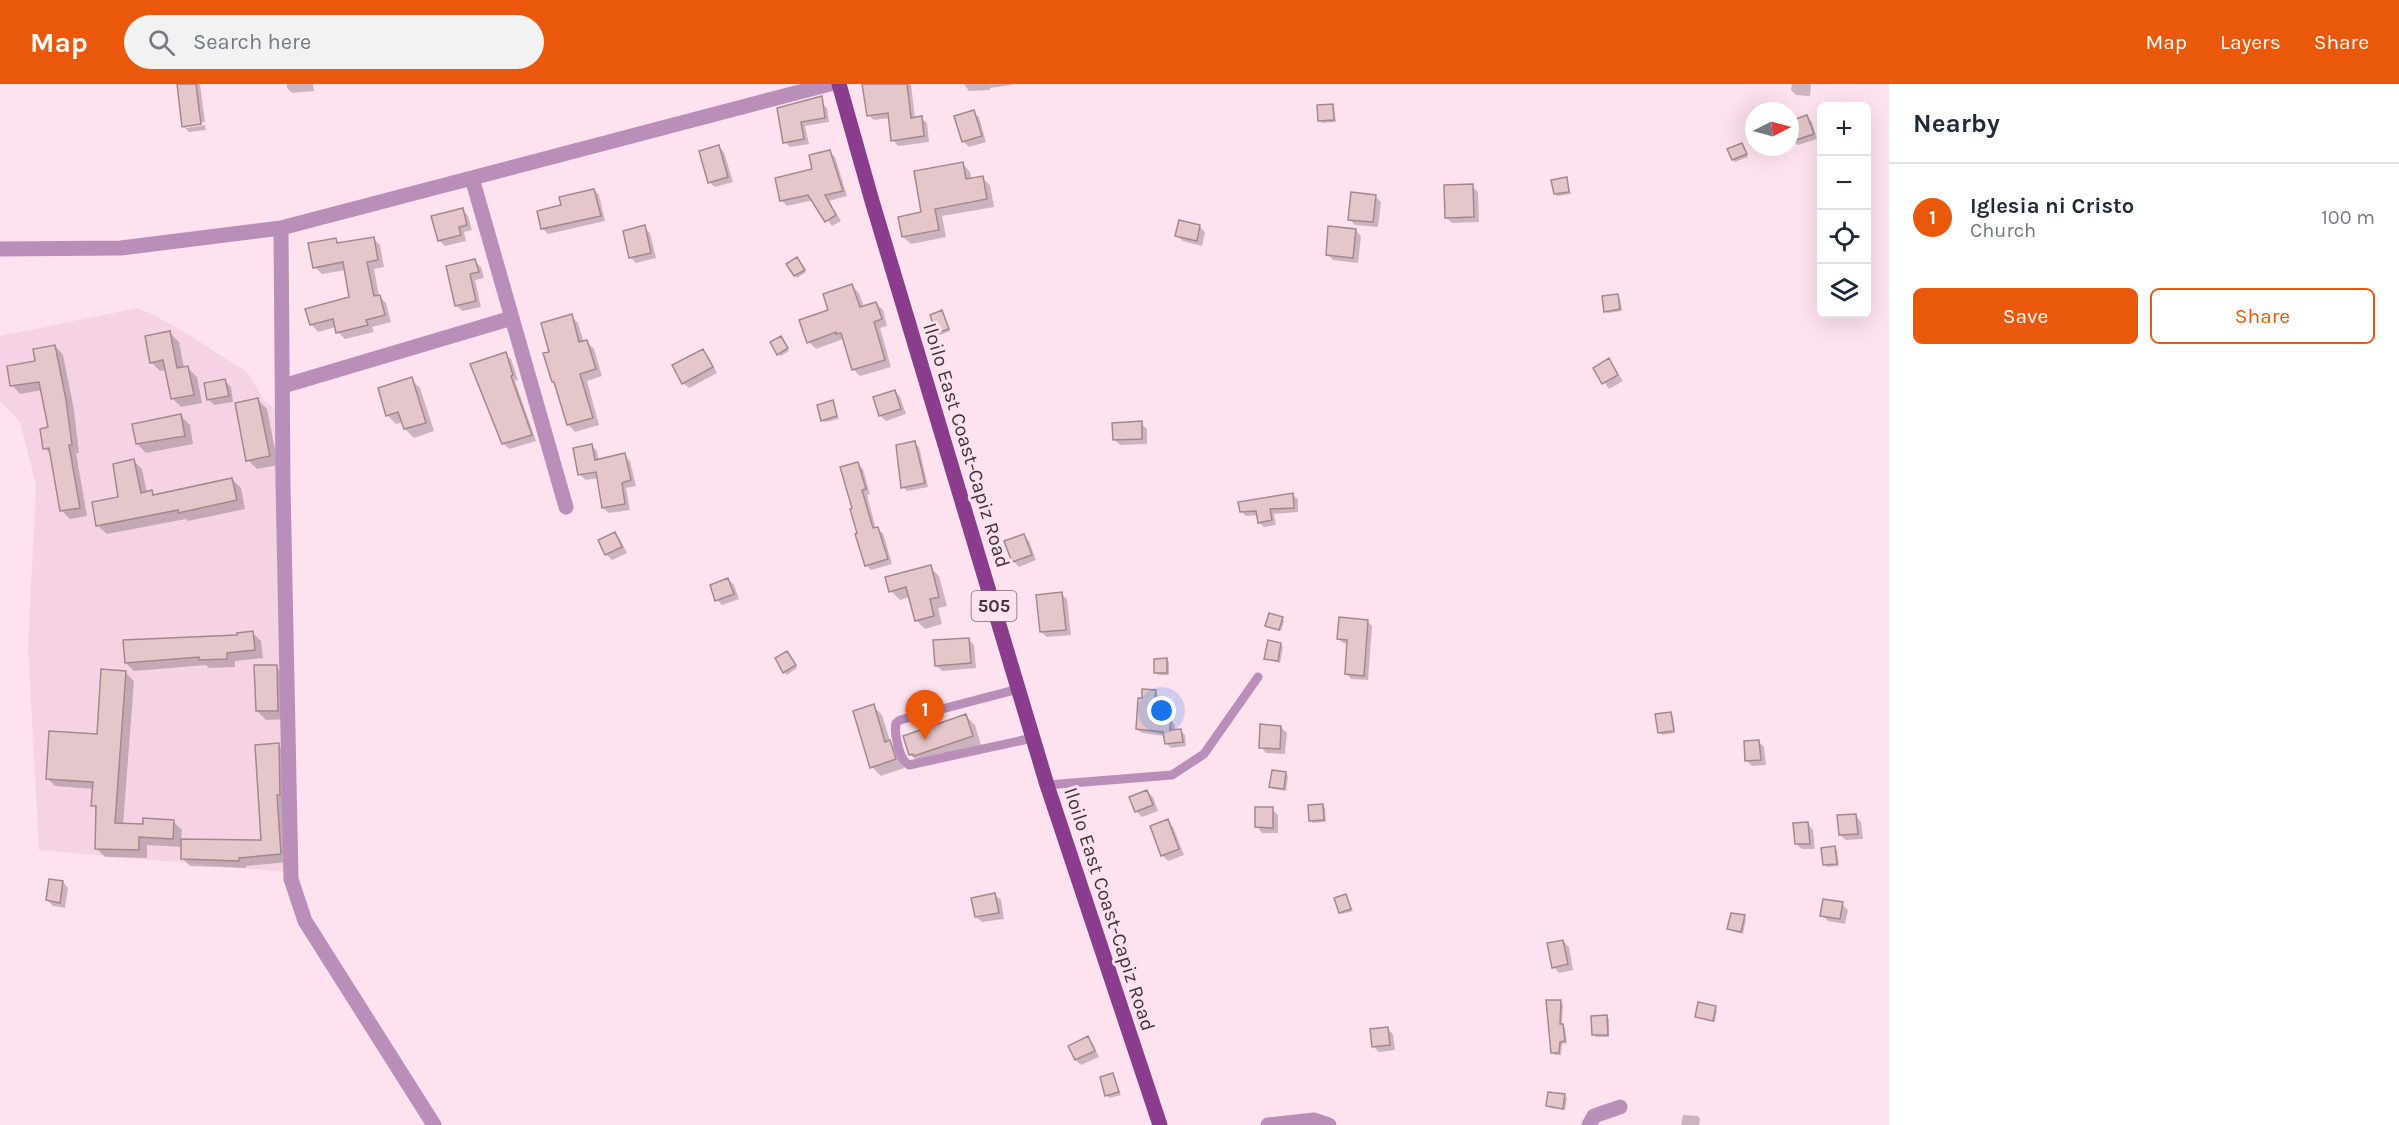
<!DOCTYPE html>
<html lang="en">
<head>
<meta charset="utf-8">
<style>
  body { margin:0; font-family:Karla,sans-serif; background:#f2f2f3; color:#1f2937 }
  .controls { position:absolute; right:18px; top:18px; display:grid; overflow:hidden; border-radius:9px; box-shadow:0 6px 24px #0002 }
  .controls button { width:54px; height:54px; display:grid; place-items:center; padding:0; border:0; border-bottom:2px solid #e0e1e3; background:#fff; color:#1f2937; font:30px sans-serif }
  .compass { position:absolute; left:1745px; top:18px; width:54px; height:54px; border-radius:50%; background:#fff; box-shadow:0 6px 24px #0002; rotate:84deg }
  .you { position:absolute; left:1162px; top:627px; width:21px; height:21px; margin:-15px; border:4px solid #fff; border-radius:50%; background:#1a73e8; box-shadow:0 0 0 9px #1a73e833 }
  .badge { display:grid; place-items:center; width:39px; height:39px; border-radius:50%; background:#ea580c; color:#fff; font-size:20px; font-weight:700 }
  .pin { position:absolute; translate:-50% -50px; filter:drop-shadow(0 2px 3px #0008) }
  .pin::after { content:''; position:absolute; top:32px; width:21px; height:18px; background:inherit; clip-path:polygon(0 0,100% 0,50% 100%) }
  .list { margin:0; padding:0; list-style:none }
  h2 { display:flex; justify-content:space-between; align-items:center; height:78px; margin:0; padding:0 24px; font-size:26px }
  h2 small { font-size:20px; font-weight:400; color:#747a83 }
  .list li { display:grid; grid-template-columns:39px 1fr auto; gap:18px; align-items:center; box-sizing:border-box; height:108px; padding:0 24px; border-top:2px solid #e0e1e3 }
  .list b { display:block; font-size:22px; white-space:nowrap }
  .list p { margin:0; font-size:20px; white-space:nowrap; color:#747a83 }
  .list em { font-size:20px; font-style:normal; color:#747a83 }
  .actions { display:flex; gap:12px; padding:18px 24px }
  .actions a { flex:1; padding:14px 0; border:2px solid #ea580c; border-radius:9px; text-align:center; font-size:21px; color:#ea580c }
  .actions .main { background:#ea580c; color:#fff }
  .icon { flex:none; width:33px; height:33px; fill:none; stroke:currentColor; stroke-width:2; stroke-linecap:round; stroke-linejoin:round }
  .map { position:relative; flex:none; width:1889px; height:1041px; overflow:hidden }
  header { display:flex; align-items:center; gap:36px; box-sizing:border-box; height:84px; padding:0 30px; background:#ea580c; color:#fff }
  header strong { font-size:28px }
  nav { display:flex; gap:33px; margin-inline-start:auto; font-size:21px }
  .search { width:420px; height:54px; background:#f2f2f3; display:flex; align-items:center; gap:15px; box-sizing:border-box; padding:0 21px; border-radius:33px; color:#747a83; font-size:22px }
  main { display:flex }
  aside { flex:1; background:#fff }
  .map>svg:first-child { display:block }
  .built { fill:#f5d3e4 }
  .shadow { fill:#0003 }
  .building { fill:#e5c7cb; stroke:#a4888c; stroke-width:1.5 }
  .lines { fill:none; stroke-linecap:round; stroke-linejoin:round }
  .service { stroke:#b98fb9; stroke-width:9 }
  .minor { stroke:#b98fb9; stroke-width:15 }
  .primary { stroke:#8a3d8c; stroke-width:15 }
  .labels { text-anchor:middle; stroke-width:6; stroke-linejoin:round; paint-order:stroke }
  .shield { fill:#fee2ef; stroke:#796971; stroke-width:1.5 }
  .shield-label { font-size:18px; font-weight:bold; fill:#40353b }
  .street-label { font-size:20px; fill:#40353b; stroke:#fee2ef }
</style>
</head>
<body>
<header>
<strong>Map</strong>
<div class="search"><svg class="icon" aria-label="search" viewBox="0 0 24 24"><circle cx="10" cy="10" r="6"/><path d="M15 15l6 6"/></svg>Search here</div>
<nav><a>Map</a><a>Layers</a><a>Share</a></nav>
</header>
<main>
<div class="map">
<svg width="1889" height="1041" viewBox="0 0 1889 1041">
  <rect width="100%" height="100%" fill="#fee2ef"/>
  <!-- built -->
  <path class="built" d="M 137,224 L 154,231 L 194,254 L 248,289 L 263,315 L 279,328 L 287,788 L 39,766 L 28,562 L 36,401 L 20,338 L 0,317 L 0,252 Z"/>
  <!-- shadow -->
  <path class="shadow" d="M 178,0 L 200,0 L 205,38 L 186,41 L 186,44 L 205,41 L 206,46 L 189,48 L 183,42 Z
    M 287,0 L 313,0 L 314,7 L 292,9 L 287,4 Z
    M 872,0 L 911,0 L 915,35 L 921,34 L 927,39 L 929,58 L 898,62 L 893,56 L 890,34 L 874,36 L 868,31 Z
    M 964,0 L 1012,0 L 1012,1 L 990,4 L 990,6 L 969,7 Z
    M 1792,0 L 1811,0 L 1810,12 L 1796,11 L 1791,6 Z
    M 822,19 L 827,24 L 829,38 L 805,42 L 809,60 L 790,63 L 785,58 L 779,25 Z
    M 1332,21 L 1334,24 L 1336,38 L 1322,39 L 1320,37 Z
    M 973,28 L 979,33 L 986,58 L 969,63 L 963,57 Z
    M 1807,33 L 1812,38 L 1817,55 L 1798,61 L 1794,57 L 1790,39 Z
    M 1741,60 L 1748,73 L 1735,78 L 1733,76 Z
    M 718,63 L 724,68 L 733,98 L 715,103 L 709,98 Z
    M 829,68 L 835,73 L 847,112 L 829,117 L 841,137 L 832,142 L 813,116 L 787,122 L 782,117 Z
    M 963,80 L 970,88 L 972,96 L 982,94 L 990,101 L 994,123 L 942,132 L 946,153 L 911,160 L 903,153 Z
    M 1566,94 L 1571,110 L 1557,112 L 1555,110 Z
    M 1472,102 L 1478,108 L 1479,138 L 1452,139 L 1446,133 Z
    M 594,106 L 599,111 L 605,137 L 548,150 L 542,144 L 563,122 Z
    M 1375,112 L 1381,118 L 1378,143 L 1355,141 L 1349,135 Z
    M 463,126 L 468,132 L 472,146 L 464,148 L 466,157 L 445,162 L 439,156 Z
    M 1199,142 L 1205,148 L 1202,162 L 1183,157 L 1177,152 Z
    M 644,143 L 650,149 L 656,174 L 636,179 L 630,173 Z
    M 1355,146 L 1361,152 L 1358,179 L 1333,176 L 1327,170 Z
    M 373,154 L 380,161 L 384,183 L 374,185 L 379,212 L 386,219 L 391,238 L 372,243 L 374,248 L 345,255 L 338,248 L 336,243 L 318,248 L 311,240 L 351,214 L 346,186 L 322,190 L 315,183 L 335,156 L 340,160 Z
    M 475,177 L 481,183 L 484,194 L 475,196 L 481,223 L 462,227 L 457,222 Z
    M 799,177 L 806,188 L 797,194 L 795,191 Z
    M 852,202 L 859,209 L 864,223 L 876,219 L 883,226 L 887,242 L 880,244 L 891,283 L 860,292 L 853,285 L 843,255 L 816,265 L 809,258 L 830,226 Z
    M 1617,212 L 1620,214 L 1622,227 L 1608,229 L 1605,227 Z
    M 942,228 L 950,247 L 940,251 L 937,248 Z
    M 571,232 L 578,239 L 584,259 L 587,258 L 594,265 L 602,292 L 587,297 L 599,341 L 575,348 L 568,340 L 557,302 L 553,298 L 551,269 Z
    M 170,249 L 179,258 L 184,284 L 188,284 L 197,293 L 202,319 L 181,323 L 172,314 L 166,286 L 160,287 L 151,278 Z
    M 783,256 L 789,267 L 781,272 L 778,270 Z
    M 55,262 L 63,271 L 74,326 L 79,369 L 76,369 L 87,432 L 70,435 L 61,426 L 52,372 L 45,364 L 50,345 L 42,306 L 20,310 L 12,301 Z
    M 703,267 L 709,273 L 717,289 L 689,304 L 683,299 Z
    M 505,270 L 511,275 L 518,296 L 515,297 L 536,357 L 509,365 L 503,359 Z
    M 1609,276 L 1623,297 L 1609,305 L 1595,284 Z
    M 411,295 L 420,304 L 434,347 L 414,354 L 405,345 L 403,338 L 396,340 L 387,331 Z
    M 225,297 L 231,303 L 233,318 L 214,321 L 209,316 Z
    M 895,307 L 900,313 L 906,330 L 886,337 L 880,332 Z
    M 258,316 L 267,325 L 278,381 L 257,385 L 248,376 Z
    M 832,318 L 839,335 L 825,338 L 823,336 Z
    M 181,332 L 190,341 L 193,360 L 146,369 L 137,360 Z
    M 1141,339 L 1147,345 L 1147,360 L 1120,361 L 1114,355 Z
    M 914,359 L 919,363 L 928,403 L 907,407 L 903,403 Z
    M 591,361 L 597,367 L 599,377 L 624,371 L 630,377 L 636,402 L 626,404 L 630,426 L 609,429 L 603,424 L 598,394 L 586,396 L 580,391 Z
    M 134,377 L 142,385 L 147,409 L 152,408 L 156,412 L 232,395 L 241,404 L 245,425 L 188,437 L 186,435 L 107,450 L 98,442 L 120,414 Z
    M 858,380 L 863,385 L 870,410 L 867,411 L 876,445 L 883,449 L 892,480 L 871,486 L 866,481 L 859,450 Z
    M 1293,411 L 1298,415 L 1298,428 L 1274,430 L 1276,441 L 1264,443 L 1259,438 L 1258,431 L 1246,432 L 1241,427 Z
    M 615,449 L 620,455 L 627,469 L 612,476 L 606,470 Z
    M 1024,452 L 1029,457 L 1036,476 L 1019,483 L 1013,477 Z
    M 930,483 L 939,492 L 947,522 L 938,524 L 942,540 L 925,545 L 916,536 L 910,513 L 900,516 L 891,507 Z
    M 728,495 L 734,501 L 739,515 L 722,521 L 717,516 Z
    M 1061,510 L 1067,515 L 1071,551 L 1047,553 L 1041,548 Z
    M 1282,534 L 1284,537 L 1281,547 L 1267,541 Z
    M 1367,537 L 1372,542 L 1368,596 L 1351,595 L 1347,590 L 1349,560 L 1343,559 L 1339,555 Z
    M 253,549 L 261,557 L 263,574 L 235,577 L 235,583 L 209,584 L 206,581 L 134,587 L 126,579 Z
    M 969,555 L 974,561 L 976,584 L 942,587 L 936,581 Z
    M 1280,560 L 1283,563 L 1280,579 L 1268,576 L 1266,574 Z
    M 790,571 L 797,584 L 787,591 L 784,588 Z
    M 1166,576 L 1169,578 L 1169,591 L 1158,591 L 1156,588 Z
    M 276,583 L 285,591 L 286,635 L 266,636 L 257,627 Z
    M 126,589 L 134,597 L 123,741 L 144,741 L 174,738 L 182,746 L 181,756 L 262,758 L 278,661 L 286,669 L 288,778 L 246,782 L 246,784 L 190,782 L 183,775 L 183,763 L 147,761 L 147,774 L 105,773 L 97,765 L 98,726 L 93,721 L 94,705 L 55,702 L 47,694 L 98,652 Z
    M 1155,607 L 1165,622 L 1163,636 L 1171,636 L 1175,641 L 1174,647 L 1180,646 L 1185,651 L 1186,662 L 1171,664 L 1166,659 L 1165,652 L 1142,649 L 1137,645 Z
    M 873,622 L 882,631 L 891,660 L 898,667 L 904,684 L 881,692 L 872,683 Z
    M 1670,629 L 1673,632 L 1675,649 L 1662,651 L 1659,648 Z
    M 966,632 L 975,641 L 981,661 L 919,679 L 910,670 Z
    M 1281,643 L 1287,649 L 1285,670 L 1266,669 L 1261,663 Z
    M 1758,657 L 1764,663 L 1766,681 L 1752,682 L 1747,677 Z
    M 1286,689 L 1288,692 L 1286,707 L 1273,705 L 1271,703 Z
    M 1147,708 L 1153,713 L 1158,727 L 1142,733 L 1136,727 Z
    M 1322,722 L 1325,724 L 1326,738 L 1313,739 L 1311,736 Z
    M 1272,725 L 1278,731 L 1278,749 L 1262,749 L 1257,743 Z
    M 1856,732 L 1861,738 L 1863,755 L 1846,756 L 1840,751 Z
    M 1167,737 L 1173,743 L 1184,771 L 1168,777 L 1162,771 Z
    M 1808,740 L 1813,746 L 1815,765 L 1802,765 L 1796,760 Z
    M 1835,764 L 1837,766 L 1839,782 L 1827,783 L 1825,781 Z
    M 63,798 L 68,804 L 65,824 L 53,822 L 47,816 Z
    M 995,811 L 1001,816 L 1004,835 L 982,838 L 976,833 Z
    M 1346,811 L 1353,827 L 1342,830 L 1340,828 Z
    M 1842,820 L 1848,826 L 1845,840 L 1828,837 L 1822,831 Z
    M 1744,833 L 1746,835 L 1743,850 L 1732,847 L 1729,845 Z
    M 1563,857 L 1569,863 L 1573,886 L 1559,889 L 1554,883 Z
    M 1561,918 L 1563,920 L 1562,941 L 1565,944 L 1567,959 L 1562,960 L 1561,971 L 1555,971 L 1553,968 Z
    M 1715,924 L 1717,926 L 1715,938 L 1696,932 Z
    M 1606,933 L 1609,935 L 1609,953 L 1596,953 L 1594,951 Z
    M 1387,945 L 1393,950 L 1395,966 L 1379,968 L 1373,962 Z
    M 1088,954 L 1093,960 L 1099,973 L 1081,981 L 1076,976 Z
    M 1113,991 L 1121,1011 L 1109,1014 L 1107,1011 Z
    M 1564,1012 L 1567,1014 L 1565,1026 L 1550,1024 L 1547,1022 Z
    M 1683,1031 L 1698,1032 L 1700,1035 L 1699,1041 L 1681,1041 Z"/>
  <!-- building -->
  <path class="building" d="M 177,0 L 196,0 L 201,40 L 182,43 Z
    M 862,0 L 907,0 L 911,34 L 922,32 L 924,52 L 891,57 L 888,29 L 867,32 Z
    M 822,12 L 825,34 L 801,38 L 804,55 L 783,59 L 777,24 Z
    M 1333,20 L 1334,36 L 1318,37 L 1317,21 Z
    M 974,26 L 982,52 L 962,58 L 954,32 Z
    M 1807,31 L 1814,50 L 1790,58 L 1790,37 Z
    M 1742,59 L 1747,70 L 1732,76 L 1727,65 Z
    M 719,61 L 728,93 L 708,99 L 699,67 Z
    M 830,66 L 843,107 L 825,111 L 836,131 L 825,138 L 808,111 L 780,117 L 775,94 L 812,85 L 809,71 Z
    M 963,78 L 966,95 L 983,92 L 987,115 L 935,125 L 939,146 L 902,153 L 898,133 L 921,128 L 914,87 Z
    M 1567,93 L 1569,108 L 1554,110 L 1551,96 Z
    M 1473,100 L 1474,133 L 1445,134 L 1444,101 Z
    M 594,105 L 601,132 L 541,145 L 537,127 L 561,121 L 559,113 Z
    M 1351,108 L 1376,111 L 1373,138 L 1348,136 Z
    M 463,124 L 467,141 L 459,143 L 461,151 L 438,157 L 431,132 Z
    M 1179,136 L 1200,141 L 1197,157 L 1175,152 Z
    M 645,141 L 651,169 L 629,174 L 623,147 Z
    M 1328,142 L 1356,145 L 1353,174 L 1326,171 Z
    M 374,153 L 378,176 L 367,178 L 374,212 L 380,211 L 385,231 L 366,236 L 368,241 L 336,249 L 333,235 L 310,241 L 305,225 L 349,213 L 343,178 L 313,184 L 308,159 L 336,154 L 337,159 Z
    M 797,173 L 805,186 L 794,192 L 786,180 Z
    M 475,175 L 479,188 L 470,190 L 476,217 L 455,222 L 446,182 Z
    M 852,200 L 860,223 L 876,218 L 882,235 L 874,238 L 885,276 L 852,286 L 841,249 L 836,250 L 836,248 L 807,259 L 799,236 L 828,226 L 823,210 Z
    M 1618,210 L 1620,225 L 1604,228 L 1602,212 Z
    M 942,226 L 949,245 L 936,249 L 930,231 Z
    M 572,230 L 579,258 L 587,256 L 596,285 L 580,290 L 593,334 L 567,341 L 554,298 L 552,298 L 543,269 L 549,268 L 541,239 Z
    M 170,247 L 177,284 L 188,282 L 194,311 L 171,315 L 163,276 L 150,279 L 145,252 Z
    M 781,252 L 788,264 L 777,271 L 770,258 Z
    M 55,261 L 66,316 L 72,361 L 69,361 L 80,424 L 60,427 L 49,364 L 43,365 L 40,345 L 48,343 L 39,298 L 10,302 L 7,282 L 35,277 L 33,265 Z
    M 703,265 L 713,283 L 682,300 L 672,281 Z
    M 506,268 L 513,291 L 511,292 L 532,351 L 502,360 L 470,280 Z
    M 1609,274 L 1618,291 L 1602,300 L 1593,284 Z
    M 412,293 L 426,339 L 404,345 L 398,328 L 386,332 L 378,304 Z
    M 225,295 L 229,312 L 207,316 L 204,299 Z
    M 895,306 L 901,325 L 879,332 L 873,313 Z
    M 258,314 L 270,372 L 246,377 L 235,319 Z
    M 833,316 L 837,332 L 821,337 L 817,321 Z
    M 181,330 L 185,352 L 136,360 L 132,340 Z
    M 1142,337 L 1142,355 L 1113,356 L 1112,339 Z
    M 915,357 L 925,399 L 901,404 L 896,361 Z
    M 592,360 L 595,376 L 625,369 L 631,396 L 622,399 L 625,420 L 602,424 L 596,388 L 578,391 L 573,364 Z
    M 134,375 L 141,409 L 152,406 L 153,411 L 232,394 L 237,416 L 178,429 L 178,426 L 96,442 L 92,418 L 118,413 L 113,380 Z
    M 858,378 L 866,405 L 862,406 L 873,444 L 878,443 L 888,475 L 865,482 L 855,450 L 857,449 L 850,425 L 852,424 L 840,383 Z
    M 1293,409 L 1294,424 L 1270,425 L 1272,436 L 1258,439 L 1256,427 L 1240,428 L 1238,418 Z
    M 615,448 L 622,463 L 605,471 L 598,456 Z
    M 1024,450 L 1032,471 L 1012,478 L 1004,457 Z
    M 931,481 L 939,513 L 930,515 L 934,532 L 915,537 L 906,503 L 889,508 L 885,493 Z
    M 728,494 L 734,510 L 715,517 L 710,501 Z
    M 1062,508 L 1066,546 L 1040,548 L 1036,511 Z
    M 1269,529 L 1283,533 L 1279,546 L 1265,542 Z
    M 1339,533 L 1368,536 L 1364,592 L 1345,590 L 1347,556 L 1337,555 Z
    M 253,547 L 255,566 L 227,569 L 227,575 L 199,576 L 199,573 L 125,579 L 123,556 L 237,551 L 237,549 Z
    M 969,554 L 971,579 L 935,582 L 933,556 Z
    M 1268,556 L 1281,559 L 1278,577 L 1264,575 Z
    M 787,567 L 796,581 L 783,589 L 775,574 Z
    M 1167,574 L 1167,589 L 1154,589 L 1154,575 Z
    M 254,581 L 277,581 L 278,627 L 256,627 Z
    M 101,585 L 126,587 L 115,739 L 143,740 L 143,734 L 174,736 L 173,755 L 139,753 L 139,766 L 95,765 L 96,722 L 91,722 L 93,698 L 46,695 L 49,647 L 97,650 Z
    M 1142,605 L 1156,606 L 1155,615 L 1161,616 L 1159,634 L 1171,635 L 1170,646 L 1181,645 L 1183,658 L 1165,660 L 1163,648 L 1136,645 L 1138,614 L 1142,614 Z
    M 874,620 L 885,658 L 890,656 L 896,675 L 870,684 L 853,627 Z
    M 1671,628 L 1674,647 L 1658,649 L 1655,630 Z
    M 966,630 L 973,652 L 914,672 L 913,670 L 909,671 L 903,652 Z
    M 1260,640 L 1281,642 L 1280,665 L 1259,664 Z
    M 1759,656 L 1761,676 L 1745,677 L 1744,657 Z
    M 279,659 L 280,711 L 277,711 L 281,770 L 239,774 L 239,777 L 181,775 L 181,755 L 261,756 L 255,661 Z
    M 1272,686 L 1286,688 L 1284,705 L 1269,703 Z
    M 1147,706 L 1153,721 L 1135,728 L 1129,713 Z
    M 1323,720 L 1324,736 L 1309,737 L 1308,721 Z
    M 1255,723 L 1273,723 L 1273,744 L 1255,743 Z
    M 1856,730 L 1858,750 L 1839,751 L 1837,731 Z
    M 1168,735 L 1179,765 L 1161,772 L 1150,742 Z
    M 1808,738 L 1810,760 L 1795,760 L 1793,739 Z
    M 1835,762 L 1837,780 L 1823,781 L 1821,764 Z
    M 49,795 L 63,797 L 60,819 L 46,816 Z
    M 995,809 L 999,829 L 975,833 L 971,814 Z
    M 1346,810 L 1351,825 L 1339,829 L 1334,814 Z
    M 1823,815 L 1843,818 L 1840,835 L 1820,832 Z
    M 1731,829 L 1745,831 L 1741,848 L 1727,845 Z
    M 1563,856 L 1568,880 L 1552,884 L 1547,859 Z
    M 1546,916 L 1561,916 L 1560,940 L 1563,940 L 1565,957 L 1560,958 L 1559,969 L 1551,969 Z
    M 1698,918 L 1716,922 L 1713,937 L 1695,933 Z
    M 1607,931 L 1608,951 L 1592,951 L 1591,932 Z
    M 1388,943 L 1390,961 L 1372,963 L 1370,945 Z
    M 1088,952 L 1095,967 L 1075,976 L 1068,962 Z
    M 1113,989 L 1119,1008 L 1105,1012 L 1100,993 Z
    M 1548,1008 L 1565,1010 L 1563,1025 L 1546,1022 Z"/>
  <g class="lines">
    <!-- service -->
    <path class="service" d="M 1018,605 L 900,636 L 896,639 C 894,649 899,676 909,681 L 1033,654
      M 1047,701 L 1172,691 L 1204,670 L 1258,593"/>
    <!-- minor -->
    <path class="minor" d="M 472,94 L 566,423
      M 281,144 L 283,400 L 291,795 L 305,837 L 434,1041
      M 0,165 L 121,164 L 281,144 L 830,0
      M 283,302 L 512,234
      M 1268,1041 L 1314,1036 L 1329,1041
      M 1589,1041 L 1594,1032 L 1620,1023"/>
    <!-- primary -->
    <path class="primary" d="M 839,0 L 872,117 L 1047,701 L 1160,1041"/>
  </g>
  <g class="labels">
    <!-- shield labels -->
    <rect class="shield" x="971.5" y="507" width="45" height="30" rx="4.5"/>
    <g class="shield-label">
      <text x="994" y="528">505</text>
    </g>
    <!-- street labels -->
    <g class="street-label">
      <text transform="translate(967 361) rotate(73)" y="7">Iloilo East Coast-Capiz Road</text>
      <text transform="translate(1110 825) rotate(72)" y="7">Iloilo East Coast-Capiz Road</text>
    </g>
  </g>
</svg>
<div class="controls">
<button>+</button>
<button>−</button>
<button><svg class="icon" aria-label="locate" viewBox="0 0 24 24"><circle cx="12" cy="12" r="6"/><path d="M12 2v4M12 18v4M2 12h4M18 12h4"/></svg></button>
<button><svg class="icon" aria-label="layers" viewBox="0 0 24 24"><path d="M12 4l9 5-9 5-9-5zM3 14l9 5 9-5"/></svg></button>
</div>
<svg class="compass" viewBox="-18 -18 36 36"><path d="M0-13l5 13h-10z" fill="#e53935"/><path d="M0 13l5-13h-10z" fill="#747a83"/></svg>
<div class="you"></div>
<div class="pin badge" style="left:925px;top:656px">1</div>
</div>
<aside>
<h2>Nearby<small></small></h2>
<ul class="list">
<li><span class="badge">1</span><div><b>Iglesia ni Cristo</b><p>Church</p></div><em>100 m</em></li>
</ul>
<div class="actions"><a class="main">Save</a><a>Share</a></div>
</aside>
</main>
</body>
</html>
